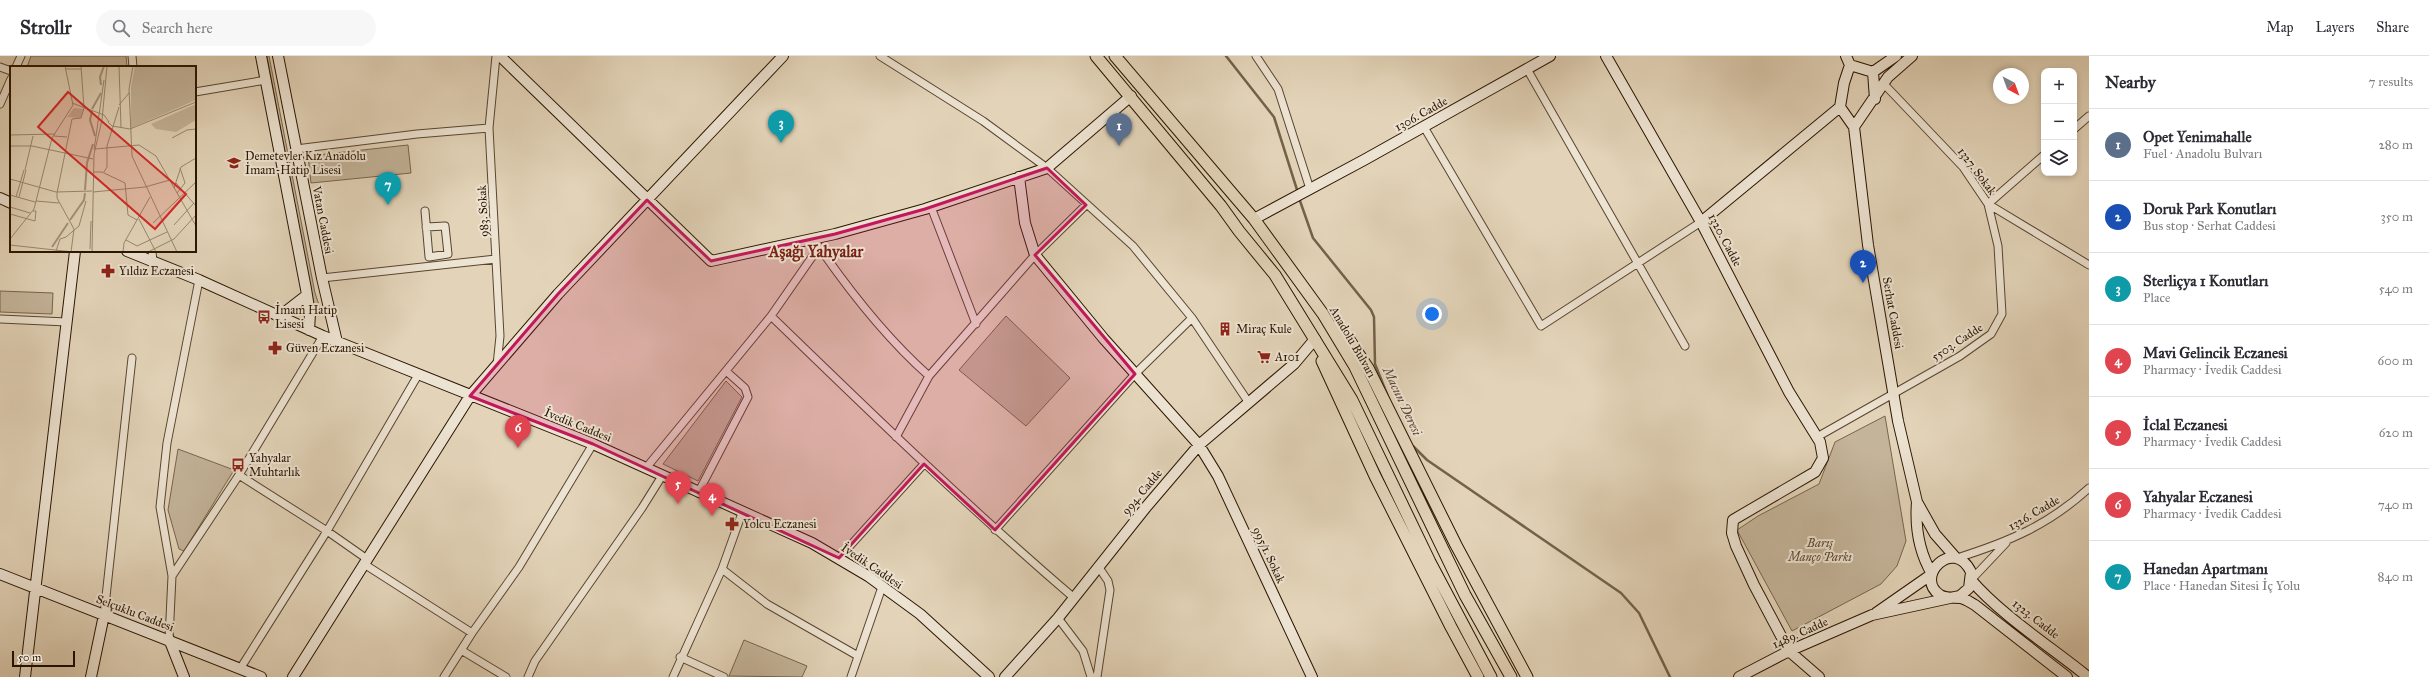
<!DOCTYPE html>
<html lang="en">
<head>
<meta charset="utf-8">
<style>
  body { margin:0; font-family:"IM FELL Great Primer",serif; background:#f7f7f7; color:#2b2b33 }
  .controls { position:absolute; right:12px; top:12px; display:grid; overflow:hidden; border-radius:8px; box-shadow:0 2px 6px #0003 }
  .controls button { width:36px; height:36px; display:grid; place-items:center; padding:0; border:0; border-bottom:1px solid #e1e1e2; background:#fff; color:#2b2b33; font:20px sans-serif }
  .compass { position:absolute; left:1993px; top:12px; width:36px; height:36px; border-radius:50%; background:#fff; box-shadow:0 2px 6px #0003; rotate:139deg }
  .scale { position:absolute; left:12px; bottom:10px; width:63px; box-sizing:border-box; padding-left:4px; border:2px solid #2a1500; border-top:0; font-size:11px; line-height:14px; white-space:nowrap; color:#2a1500; -webkit-text-stroke:3px #ede3d2; paint-order:stroke }
  .you { position:absolute; left:1432px; top:258px; width:14px; height:14px; margin:-10px; border:3px solid #fff; border-radius:50%; background:#1a73e8; box-shadow:0 0 0 6px #1a73e833 }
  .badge { display:grid; place-items:center; width:26px; height:26px; border-radius:50%; background:#8f2418; color:#fff; font-size:13px; font-weight:700 }
  .pin { position:absolute; translate:-50% -33px; filter:drop-shadow(0 1px 2px #0008) }
  .pin::after { content:''; position:absolute; top:21px; width:14px; height:12px; background:inherit; clip-path:polygon(0 0,100% 0,50% 100%) }
  .list { margin:0; padding:0; list-style:none }
  h2 { display:flex; justify-content:space-between; align-items:center; height:52px; margin:0; padding:0 16px; font-size:17px }
  h2 small { font-size:13px; font-weight:400; color:#7c7c81 }
  .list li { display:grid; grid-template-columns:26px 1fr auto; gap:12px; align-items:center; box-sizing:border-box; height:72px; padding:0 16px; border-top:1px solid #e1e1e2 }
  .list b { display:block; font-size:15px; white-space:nowrap }
  .list p { margin:0; font-size:13px; white-space:nowrap; color:#7c7c81 }
  .list em { font-size:13px; font-style:normal; color:#7c7c81 }
  .icon { flex:none; width:22px; height:22px; fill:none; stroke:currentColor; stroke-width:2; stroke-linecap:round; stroke-linejoin:round }
  .map { position:relative; flex:none; width:2089px; height:621px; overflow:hidden }
  header { display:flex; align-items:center; gap:24px; box-sizing:border-box; height:56px; padding:0 20px; background:#fff; border-bottom:1px solid #e1e1e2 }
  header strong { font-size:19px }
  nav { display:flex; gap:22px; margin-inline-start:auto; font-size:14px }
  .search { width:280px; height:36px; background:#f7f7f7; display:flex; align-items:center; gap:10px; box-sizing:border-box; padding:0 14px; border-radius:22px; color:#7c7c81; font-size:15px }
  main { display:flex }
  aside { flex:1; background:#fff }
  .map>svg:first-child { display:block }
  .green { fill:#c4b49a; stroke:#77644d }
  .lines { fill:none; stroke-linecap:round; stroke-linejoin:round }
  .stream { stroke:#736149; stroke-width:2.5 }
  .street-casing { stroke:#58452e; stroke-width:9 }
  .secondary-casing { stroke:#2a1500; stroke-width:12 }
  .primary-casing { stroke:#2a1500; stroke-width:13 }
  .street { stroke:#ede3d2; stroke-width:7 }
  .secondary { stroke:#ede3d2; stroke-width:10 }
  .primary { stroke:#e3d4b9; stroke-width:11 }
  .marked { fill:#c2185b; fill-opacity:0.2; stroke:#c2185b; stroke-width:3; stroke-linejoin:round }
  .labels { text-anchor:middle; stroke-width:4; stroke-linejoin:round; paint-order:stroke }
  .street-label { font-size:12px; fill:#2a1500; stroke:#ede3d2 }
  .poi-label { font-size:12px; fill:#2a1500; stroke:#ede3d2; text-anchor:start }
  .park-label { font-size:12px; font-style:italic; fill:#58452e; stroke:#ede3d2 }
  .water-label { font-size:13px; font-style:italic; fill:#5b4731; stroke:#ede3d2 }
  .district-label { font-size:16px; font-weight:bold; fill:#7a1f14; stroke:#ede3d2 }
  .inset-river { fill:none; stroke:#a4937a; stroke-width:2 }
  .inset-road { fill:none; stroke:#99886f; stroke-width:1 }
  .view { fill:#d62828; fill-opacity:0.15; stroke:#d62828; stroke-width:2 }
  .inset-edge { fill:none; stroke:#2a1500; stroke-width:2 }
</style>
</head>
<body>
<header>
<strong>Strollr</strong>
<div class="search"><svg class="icon" aria-label="search" viewBox="0 0 24 24"><circle cx="10" cy="10" r="6"/><path d="M15 15l6 6"/></svg>Search here</div>
<nav><a>Map</a><a>Layers</a><a>Share</a></nav>
</header>
<main>
<div class="map">
<svg width="2089" height="621" viewBox="0 0 2089 621">
  <rect width="100%" height="100%" fill="#e3d4b9"/>
  <filter id="stains"><feTurbulence type="fractalNoise" baseFrequency=".005" numOctaves="4"/><feColorMatrix values="0 0 0 0 .2 0 0 0 0 .09 0 0 0 0 .02 0 0 0 .5 -.17"/></filter>
  <radialGradient id="worn" r=".72"><stop offset=".6" stop-color="#630" stop-opacity="0"/><stop offset="1" stop-color="#630" stop-opacity=".3"/></radialGradient>
  <!-- green -->
  <path class="green" d="M 31,0 L 126,0 L 127,11 L 27,11 Z
    M 267,0 L 269,0 L 315,237 L 321,255 L 319,260 L 315,257 Z
    M 408,89 L 411,117 L 311,127 L 308,100 Z
    M 0,235 L 53,237 L 52,258 L 0,256 Z
    M 1006,260 L 1070,322 L 1026,370 L 959,314 Z
    M 726,325 L 742,341 L 698,425 L 663,408 Z
    M 1885,360 L 1906,485 L 1897,510 L 1881,528 L 1792,575 L 1737,474 L 1758,460 L 1819,428 L 1835,386 Z
    M 178,393 L 234,414 L 184,495 L 179,493 L 168,454 Z
    M 744,584 L 807,610 L 802,621 L 729,620 Z"/>
  <g class="lines">
    <!-- stream -->
    <path class="stream" d="M 1226,0 L 1274,61 L 1298,137
      M 1299,142 L 1313,182 L 1371,254 L 1374,261 L 1375,308 L 1389,343
      M 1413,390 L 1427,404 L 1621,537 L 1639,557 L 1670,621"/>
    <!-- street casing -->
    <g class="street-casing">
      <path id="street" d="M 132,0 L 133,11
        M 496,0 L 489,72 L 500,280 L 497,309
        M 880,0 L 983,65 L 1047,112 L 1133,190 L 1192,262 L 1249,347
        M 1256,0 L 1278,33 L 1310,133
        M 0,11 L 11,15
        M 16,11 L 21,0
        M 1527,13 L 1685,290
        M 1883,27 L 1963,111 L 1988,148 L 2089,209
        M 195,36 L 266,24
        M 0,48 L 11,23
        M 1424,71 L 1541,270 L 1701,166
        M 2074,73 L 2089,60
        M 296,93 L 417,78 L 489,72
        M 1988,148 L 2044,99
        M 931,151 L 976,268
        M 425,155 L 429,201 L 448,198 L 445,170 L 426,171
        M 817,188 C 850,236 885,281 929,320
        M 152,195 L 153,206
        M 322,222 L 496,203
        M 771,260 C 870,356 969,452 1073,541
        M 0,263 L 67,266
        M 896,381 L 929,320 L 1035,199 L 1086,149
        M 1817,381 L 1960,300 L 1991,278 L 2002,258 L 1998,190 L 1988,148
        M 646,412 L 771,260 L 819,191
        M 239,419 L 327,475 L 367,503
        M 698,437 L 748,341 L 745,332 L 726,315
        M 995,474 L 1135,318 L 1192,262
        M 839,502 L 924,408
        M 1957,502 C 2008,486 2049,469 2089,432
        M 364,508 L 472,577
        M 722,513 L 767,548 L 858,600
        M 172,520 L 160,451 L 167,387 L 199,224
        M 1971,524 L 2006,487
        M 104,559 L 132,302
        M 1058,562 L 1083,595 L 1091,621
        M 169,583 L 172,520 L 239,419 L 323,280
        M 461,594 L 506,621
        M 680,601 L 724,621
        M 240,613 L 327,475 L 418,319
        M 444,621 L 472,577 L 519,511 L 593,388
        M 528,621 L 535,605 L 642,452 L 662,420
        M 673,621 L 722,513 L 742,457
        M 851,621 L 882,531
        M 1097,621 L 1110,534 L 1108,525 L 1098,510"/>
    </g>
    <!-- secondary casing -->
    <g class="secondary-casing">
      <path id="secondary" d="M 261,0 L 306,233 L 310,258 L 309,274
        M 278,0 L 322,222 L 337,286
        M 500,0 L 711,205 L 835,178 L 925,153 L 1047,112 L 1131,40
        M 1606,0 L 1701,166 L 1789,336 L 1820,386 L 1823,402 L 1815,416 L 1733,464 L 1732,477 L 1736,490 L 1754,529 L 1789,595 L 1819,621
        M 1846,0 L 1850,9 L 1873,16
        M 1850,9 L 1844,27 L 1840,51 L 1854,71 L 1868,189 L 1898,365 L 1917,446 L 1935,478 L 1956,502
        M 1873,16 L 1896,0
        M 1873,16 L 1875,43
        M 1854,71 L 1888,21 L 1912,0
        M 1019,121 L 1025,167 L 1035,199 L 1104,283 L 1199,389 L 1218,420 L 1312,621
        M 0,142 L 11,147
        M 1254,163 L 1364,104 L 1550,0
        M 1701,166 L 1840,51
        M 127,195 L 199,224 L 323,280 L 593,388 L 812,487 L 868,520 L 920,558 L 989,621
        M 280,260 L 307,239
        M 1917,446 C 1915,471 1919,496 1932,518
        M 0,518 L 261,621
        M 1971,524 C 2001,559 2051,591 2088,621
        M 1876,557 L 1932,518
        M 169,583 L 184,621
        M 25,621 L 75,195
        M 91,621 L 104,559
        M 293,621 L 470,340 L 558,238 L 783,0
        M 1005,621 L 1058,562 L 1147,450 L 1199,389 L 1294,308 L 1315,283
        M 1739,621 L 1789,595 L 1872,559 L 1950,542 L 1960,540 L 1969,532 L 1971,516 C 1954,480 1913,521 1940,539 C 1947,543 1954,541 1961,542 C 1966,543 1971,547 1975,549 L 2067,621"/>
    </g>
    <!-- primary casing -->
    <g class="primary-casing">
      <path id="primary" d="M 1096,0 L 1221,150 L 1239,175 L 1275,219 L 1352,344 L 1430,506 L 1491,621
        M 1115,0 L 1254,163 L 1323,258 L 1355,311 L 1465,539 L 1511,621
        M 1336,271 L 1350,285 L 1368,312 L 1456,489 L 1527,621
        M 1322,305 L 1375,420 L 1451,571 L 1478,621"/>
    </g>
    <!-- street -->
    <use href="#street" class="street"/>
    <!-- secondary -->
    <use href="#secondary" class="secondary"/>
    <!-- primary -->
    <use href="#primary" class="primary"/>
  </g>
  <!-- marked area -->
  <path class="marked" d="M 1047,112 L 1086,149 L 1035,199 L 1135,318 L 995,474 L 924,408 L 839,502 L 593,388 L 470,340 L 558,238 L 647,144 L 711,205 L 835,178 L 925,153 Z"/>
  <!-- icons -->
  <defs>
    <g id="school-bare" transform="scale(1.08)"><path d="M0-5L7-2L0 1L-7-2ZM-4 1L0 2.5L4 1V4Q0 6-4 4Z" fill="#8f2418" stroke="#ede3d2" stroke-width="2.5" paint-order="stroke"/></g>
    <g id="pharmacy-bare" transform="scale(1.08)"><path d="M-2-6h4v4h4v4h-4v4h-4v-4h-4v-4h4Z" fill="#8f2418" stroke="#ede3d2" stroke-width="2.5" paint-order="stroke"/></g>
    <g id="bus-bare" transform="scale(1.08)"><path d="M-5-6H5V4H4V6H2V4H-2V6H-4V4H-5ZM-3.5-4V0h7V-4ZM-3.5 1.2v1.5H-2V1.2ZM2 1.2v1.5H3.5V1.2Z" fill="#8f2418" stroke="#ede3d2" stroke-width="2.5" paint-order="stroke"/></g>
    <g id="building-bare" transform="scale(1.08)"><path d="M-4-6H4V6H1V3H-1V6H-4ZM-2.5-4.3h1.7v1.8h-1.7ZM.8-4.3h1.7v1.8H.8ZM-2.5-1h1.7V.8h-1.7ZM.8-1h1.7V.8H.8Z" fill="#8f2418" stroke="#ede3d2" stroke-width="2.5" paint-order="stroke"/></g>
    <g id="supermarket-bare" transform="scale(1.08)"><path d="M-6-5.5h2.5l.6 2H6L4.5 2H-2.5L-4.4-4H-6ZM-1.5 3.2a1.3 1.3 0 1 0 .1 0ZM3 3.2a1.3 1.3 0 1 0 .1 0Z" fill="#8f2418" stroke="#ede3d2" stroke-width="2.5" paint-order="stroke"/></g>
  </defs>
  <g fill-rule="evenodd">
    <use href="#school-bare" x="234" y="107"/>
    <use href="#pharmacy-bare" x="108" y="215"/>
    <use href="#bus-bare" x="264" y="261"/>
    <use href="#building-bare" x="1225" y="273"/>
    <use href="#pharmacy-bare" x="275" y="292"/>
    <use href="#supermarket-bare" x="1264" y="301"/>
    <use href="#bus-bare" x="238" y="409"/>
    <use href="#pharmacy-bare" x="732" y="468"/>
  </g>
  <g class="labels">
    <!-- street labels -->
    <g class="street-label">
      <text transform="translate(1421 58) rotate(-29)" y="4">1306. Cadde</text>
      <text transform="translate(1977 115) rotate(53)" y="4">1327. Sokak</text>
      <text transform="translate(483 155) rotate(-93)" y="4">983. Sokak</text>
      <text transform="translate(323 164) rotate(79)" y="4">Vatan Caddesi</text>
      <text transform="translate(1725 184) rotate(62)" y="4">1320. Cadde</text>
      <text transform="translate(1893 257) rotate(80)" y="4">Serhat Caddesi</text>
      <text transform="translate(1353 286) rotate(60)" y="4">Anadolu Bulvarı</text>
      <text transform="translate(1957 286) rotate(-33)" y="4">5503. Cadde</text>
      <text transform="translate(578 369) rotate(22)" y="4">İvedik Caddesi</text>
      <text transform="translate(1142 436) rotate(-50)" y="4">994. Cadde</text>
      <text transform="translate(2034 457) rotate(-30)" y="4">1326. Cadde</text>
      <text transform="translate(1269 499) rotate(65)" y="4">995/1. Sokak</text>
      <text transform="translate(872 510) rotate(34)" y="4">İvedik Caddesi</text>
      <text transform="translate(135 557) rotate(21)" y="4">Selçuklu Caddesi</text>
      <text transform="translate(2036 563) rotate(38)" y="4">1323. Cadde</text>
      <text transform="translate(1800 577) rotate(-24)" y="4">1489. Cadde</text>
    </g>
    <!-- poi labels -->
    <g class="poi-label">
      <text x="245" y="104">Demetevler Kız Anadolu<tspan x="245" dy="14">İmam-Hatip Lisesi</tspan></text>
      <text x="119" y="219">Yıldız Eczanesi</text>
      <text x="275" y="258">İmam Hatip<tspan x="275" dy="14">Lisesi</tspan></text>
      <text x="1236" y="277">Miraç Kule</text>
      <text x="286" y="296">Güven Eczanesi</text>
      <text x="1275" y="305">A101</text>
      <text x="249" y="406">Yahyalar<tspan x="249" dy="14">Muhtarlık</tspan></text>
      <text x="743" y="472">Yolcu Eczanesi</text>
    </g>
    <!-- park labels -->
    <g class="park-label">
      <text x="1820" y="491">Barış<tspan x="1820" dy="14">Manço Parkı</tspan></text>
    </g>
    <!-- water labels -->
    <g class="water-label">
      <text transform="translate(1403 345) rotate(65)" y="5">Macun Deresi</text>
    </g>
    <!-- district labels -->
    <g class="district-label">
      <text x="816" y="201">Aşağı Yahyalar</text>
    </g>
  </g>
  <!-- overview -->
  <g transform="translate(10 10)">
    <rect width="186" height="186" fill="#e3d4b9"/>
    <path d="M 125,0 L 186,0 L 186,34 L 121,62 L 121,21 ZM 186,38 L 186,54 L 166,66 L 146,63 L 141,58 ZM 64,42 L 73,43 L 71,52 L 57,51 Z" fill="#c4b49a"/>
    <path class="inset-river" d="M 91,19 L 90,11 L 94,0M 82,43 L 91,27M 82,45 L 80,54 L 85,70M 75,124 L 77,97 L 83,78M 60,154 L 74,134 L 75,127M 42,181 L 58,157"/>
    <path class="inset-road" d="M 109,0 L 111,61M 123,0 L 119,23 L 122,90 L 167,186M 56,3 L 71,3M 62,37 L 94,49 L 99,56M 109,39 L 119,27M 98,56 L 102,60 L 120,63M 120,63 L 186,36M 0,69 L 45,68M 44,70 L 57,71M 162,72 L 177,64 L 186,63M 0,80 L 22,80 L 83,93M 85,83 L 129,79 L 146,90 L 186,160M 84,84 L 94,14M 15,104 L 23,70M 84,106 L 92,106 L 115,117 L 118,149 L 127,154M 94,106 L 97,101 L 97,80 L 109,41M 0,113 L 46,126 L 82,125M 166,117 L 186,140M 164,122 L 171,101 L 186,92M 83,126 L 135,121 L 160,114M 167,127 L 175,117 L 170,102M 0,129 L 25,136M 6,131 L 14,104M 9,131 L 16,104M 26,135 L 49,137M 0,141 L 20,147M 0,148 L 25,155 L 26,145 L 23,145M 129,153 L 146,186M 143,157 L 186,116M 164,159 L 184,137M 0,173 L 24,143 L 42,72 L 63,39 L 55,0M 116,174 L 127,180 L 157,166M 0,179 L 63,186M 80,183 L 81,155M 46,185 L 50,173 L 56,171 L 69,160 L 76,135M 61,186 L 64,163 L 47,132 L 47,127 L 62,53 L 71,52 L 74,42 L 71,0M 82,186 L 84,88 L 92,54 L 97,0M 113,186 L 114,177 L 140,131M 138,186 L 164,173 L 186,149"/>
    <path class="view" d="M 58,26 L 176,128 L 145,163 L 28,61 Z"/>
    <rect width="186" height="186" class="inset-edge"/>
  </g>
  <rect width="100%" height="100%" filter="url(#stains)"/>
  <rect width="100%" height="100%" fill="url(#worn)"/>
</svg>
<div class="controls">
<button>+</button>
<button>−</button>
<button><svg class="icon" aria-label="layers" viewBox="0 0 24 24"><path d="M12 4l9 5-9 5-9-5zM3 14l9 5 9-5"/></svg></button>
</div>
<svg class="compass" viewBox="-18 -18 36 36"><path d="M0-13l5 13h-10z" fill="#e53935"/><path d="M0 13l5-13h-10z" fill="#7c7c81"/></svg>
<div class="scale">50 m</div>
<div class="you"></div>
<div class="pin badge" style="left:1119px;top:90px;background:#5c6f8a">1</div>
<div class="pin badge" style="left:1863px;top:227px;background:#1a4fb4">2</div>
<div class="pin badge" style="left:781px;top:87px;background:#0f9aa8">3</div>
<div class="pin badge" style="left:712px;top:460px;background:#e0444e">4</div>
<div class="pin badge" style="left:678px;top:448px;background:#e0444e">5</div>
<div class="pin badge" style="left:518px;top:392px;background:#e0444e">6</div>
<div class="pin badge" style="left:388px;top:149px;background:#0f9aa8">7</div>
</div>
<aside>
<h2>Nearby<small>7 results</small></h2>
<ul class="list">
<li><span class="badge" style="background:#5c6f8a">1</span><div><b>Opet Yenimahalle</b><p>Fuel · Anadolu Bulvarı</p></div><em>280 m</em></li>
<li><span class="badge" style="background:#1a4fb4">2</span><div><b>Doruk Park Konutları</b><p>Bus stop · Serhat Caddesi</p></div><em>350 m</em></li>
<li><span class="badge" style="background:#0f9aa8">3</span><div><b>Sterliçya 1 Konutları</b><p>Place</p></div><em>540 m</em></li>
<li><span class="badge" style="background:#e0444e">4</span><div><b>Mavi Gelincik Eczanesi</b><p>Pharmacy · İvedik Caddesi</p></div><em>600 m</em></li>
<li><span class="badge" style="background:#e0444e">5</span><div><b>İclal Eczanesi</b><p>Pharmacy · İvedik Caddesi</p></div><em>620 m</em></li>
<li><span class="badge" style="background:#e0444e">6</span><div><b>Yahyalar Eczanesi</b><p>Pharmacy · İvedik Caddesi</p></div><em>740 m</em></li>
<li><span class="badge" style="background:#0f9aa8">7</span><div><b>Hanedan Apartmanı</b><p>Place · Hanedan Sitesi İç Yolu</p></div><em>840 m</em></li>
</ul>
</aside>
</main>
</body>
</html>
